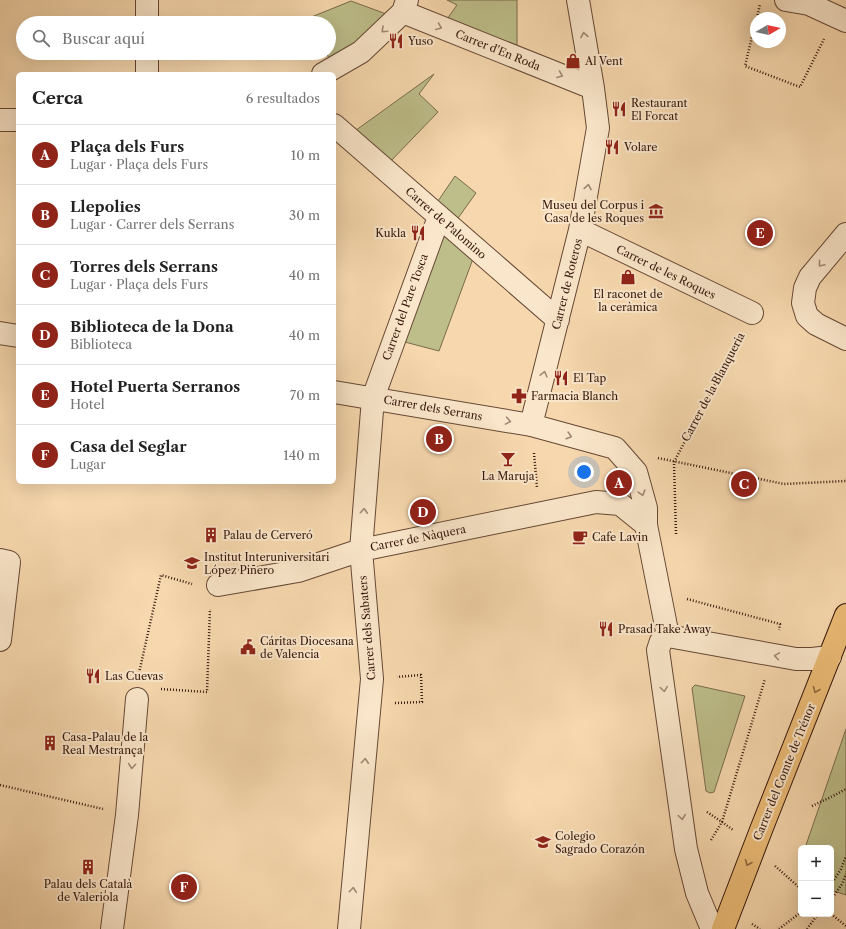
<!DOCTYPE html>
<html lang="es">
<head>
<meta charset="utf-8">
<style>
  body { margin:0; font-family:"Libre Caslon Text",serif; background:#f2f2f2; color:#222 }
  .controls { position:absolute; right:12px; bottom:12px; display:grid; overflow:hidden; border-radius:6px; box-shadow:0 4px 16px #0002 }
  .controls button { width:36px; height:36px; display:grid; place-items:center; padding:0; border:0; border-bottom:1px solid #e0e0e0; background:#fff; color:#222; font:20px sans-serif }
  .compass { position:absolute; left:750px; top:12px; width:36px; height:36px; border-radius:50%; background:#fff; box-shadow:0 4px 16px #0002; rotate:81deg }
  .you { position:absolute; left:584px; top:472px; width:14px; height:14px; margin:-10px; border:3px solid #fff; border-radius:50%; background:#1a73e8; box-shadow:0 0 0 6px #1a73e833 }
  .badge { display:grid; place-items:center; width:26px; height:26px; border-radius:50%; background:#8f2418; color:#fff; font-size:13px; font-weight:700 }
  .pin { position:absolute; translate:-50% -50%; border:2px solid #fff; box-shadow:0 1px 4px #0006 }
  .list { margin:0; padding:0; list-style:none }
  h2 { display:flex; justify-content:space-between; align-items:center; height:52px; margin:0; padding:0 16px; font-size:17px }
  h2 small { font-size:13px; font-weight:400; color:#767676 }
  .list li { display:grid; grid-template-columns:26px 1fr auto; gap:12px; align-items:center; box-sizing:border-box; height:60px; padding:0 16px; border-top:1px solid #e0e0e0 }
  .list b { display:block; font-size:15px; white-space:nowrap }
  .list p { margin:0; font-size:13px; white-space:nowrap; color:#767676 }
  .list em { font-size:13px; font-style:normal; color:#767676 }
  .icon { flex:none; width:22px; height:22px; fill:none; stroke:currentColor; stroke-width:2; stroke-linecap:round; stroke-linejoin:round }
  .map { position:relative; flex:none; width:846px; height:929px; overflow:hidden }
  .search { position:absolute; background:#fff; box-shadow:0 4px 16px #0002; left:16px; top:16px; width:320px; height:44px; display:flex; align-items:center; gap:10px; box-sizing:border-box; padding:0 14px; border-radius:22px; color:#767676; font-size:15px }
  .panel { position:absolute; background:#fff; box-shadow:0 4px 16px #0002; left:16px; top:72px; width:320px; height:412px; border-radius:6px }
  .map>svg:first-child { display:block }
  .green { fill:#bdbe8a; stroke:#7a6b4c }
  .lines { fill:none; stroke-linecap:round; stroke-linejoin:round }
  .street-casing { stroke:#664835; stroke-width:24 }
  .primary-casing { stroke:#36180d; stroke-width:24 }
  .path { stroke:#36180d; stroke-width:2.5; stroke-dasharray:1 2; stroke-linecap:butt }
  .street { stroke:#fae6ca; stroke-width:22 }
  .primary { stroke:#ecbc77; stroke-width:22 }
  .oneway { stroke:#a28975 }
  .oneway2 { stroke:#916a42 }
  .labels { text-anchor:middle; stroke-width:4; stroke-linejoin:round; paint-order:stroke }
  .poi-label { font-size:11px; fill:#36180d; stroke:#fae6ca; text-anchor:start }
  .street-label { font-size:11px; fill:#36180d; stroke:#fae6ca }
</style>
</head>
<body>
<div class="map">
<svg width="846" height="929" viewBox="0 0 846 929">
  <rect width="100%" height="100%" fill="#f7d8ae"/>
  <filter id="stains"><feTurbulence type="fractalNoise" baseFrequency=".005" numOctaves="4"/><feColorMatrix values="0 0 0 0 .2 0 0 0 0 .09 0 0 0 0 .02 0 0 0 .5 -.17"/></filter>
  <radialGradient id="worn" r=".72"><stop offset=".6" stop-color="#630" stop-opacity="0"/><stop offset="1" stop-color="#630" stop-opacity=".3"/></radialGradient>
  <!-- green -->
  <path class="green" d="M 447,0 L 517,0 L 517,48 L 445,22 L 457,5 Z
    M 351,1 L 389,15 L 361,43 L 330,60 L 326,53 L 329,53 L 329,23 L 306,23 L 304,20 Z
    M 434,74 L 419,94 L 438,112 L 387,165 L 352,133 Z
    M 455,176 L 476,193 L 456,221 L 436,204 Z
    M 439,230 L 474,256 L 439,351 L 401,341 Z
    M 695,685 L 745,696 L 714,792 L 710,793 L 706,791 L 692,688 Z
    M 846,729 L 846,895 L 831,890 L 831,848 L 805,848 Z"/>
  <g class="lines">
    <!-- street casing -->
    <g class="street-casing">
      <path id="street" d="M 786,0 L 809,4 L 846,21
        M 403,12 L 593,88
        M 147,23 L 147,0
        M 147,53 L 147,74
        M 323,74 L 361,52 L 403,12 L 407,0
        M 0,120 L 18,120
        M 334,125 L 558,320
        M 580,230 L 752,313
        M 846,234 L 810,277 L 805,288 L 803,303 L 807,316 L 816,324 L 846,339
        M 0,333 L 18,336
        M 334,392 L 531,425 L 615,448 L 636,472 L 646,508 L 646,525 L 668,636
        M 531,425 L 580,230 L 598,128 L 593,88 L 578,0
        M 0,560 L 9,562 L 0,640
        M 218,585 L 298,571 L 361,550 L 596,502 L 620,504 L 646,525
        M 112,929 L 127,815 L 137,699
        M 349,929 L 372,679 L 361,550 L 373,398 L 439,217
        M 712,929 L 697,893 L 686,849 L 658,650 L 661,641 L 668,636 L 796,659 L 812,659 L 830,657"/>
    </g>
    <!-- primary casing -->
    <g class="primary-casing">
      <path id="primary" d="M 723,929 L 761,830 L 846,615"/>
    </g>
    <!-- path -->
    <path class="path" d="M 757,18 L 760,4
      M 756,20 L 745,66 L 800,87 L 824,39
      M 534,453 L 537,488
      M 658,458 L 784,484 L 846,481
      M 676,534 L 674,462 L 741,335
      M 687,599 L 780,624 L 779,630
      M 139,673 L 161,575 L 192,584
      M 161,689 L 207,692 L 210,609
      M 395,703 L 422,702 L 421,675 L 397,677
      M 0,785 L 103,809
      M 812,806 L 833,796 L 846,789
      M 707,812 L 722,822 L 765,679
      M 711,840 L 722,822 L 733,830
      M 775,866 L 801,889
      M 831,885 L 841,869 L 846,856
      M 831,900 L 842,884 L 846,874
      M 831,914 L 846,926
      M 752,924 L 760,929
      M 779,929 L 801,912
      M 807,929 L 818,914"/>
    <!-- street -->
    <use href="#street" class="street"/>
    <!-- primary -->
    <use href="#primary" class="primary"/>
  </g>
  <!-- one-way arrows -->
  <defs><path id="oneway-chevron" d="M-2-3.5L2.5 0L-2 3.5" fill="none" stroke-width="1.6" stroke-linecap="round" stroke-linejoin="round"/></defs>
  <g class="oneway">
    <use href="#oneway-chevron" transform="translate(439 27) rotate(22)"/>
    <use href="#oneway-chevron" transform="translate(384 30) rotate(137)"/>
    <use href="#oneway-chevron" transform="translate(584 35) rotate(-100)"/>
    <use href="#oneway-chevron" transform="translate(560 75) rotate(22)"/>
    <use href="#oneway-chevron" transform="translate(588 187) rotate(-80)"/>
    <use href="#oneway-chevron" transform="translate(821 264) rotate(130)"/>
    <use href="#oneway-chevron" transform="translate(544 374) rotate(-76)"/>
    <use href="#oneway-chevron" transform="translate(508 421) rotate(10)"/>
    <use href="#oneway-chevron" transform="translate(569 436) rotate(16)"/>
    <use href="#oneway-chevron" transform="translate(642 493) rotate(74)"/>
    <use href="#oneway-chevron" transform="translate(364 511) rotate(-86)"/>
    <use href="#oneway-chevron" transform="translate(777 656) rotate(-171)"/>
    <use href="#oneway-chevron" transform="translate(664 689) rotate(82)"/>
    <use href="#oneway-chevron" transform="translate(365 761) rotate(-85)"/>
    <use href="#oneway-chevron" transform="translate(132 766) rotate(95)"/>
    <use href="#oneway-chevron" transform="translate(682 817) rotate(82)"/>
    <use href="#oneway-chevron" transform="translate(353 890) rotate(-85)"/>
  </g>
  <g class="oneway2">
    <use href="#oneway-chevron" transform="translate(816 690) rotate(112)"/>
    <use href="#oneway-chevron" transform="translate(748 863) rotate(112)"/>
  </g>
  <!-- icons -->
  <defs>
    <g id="restaurant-bare" transform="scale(1.2)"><path d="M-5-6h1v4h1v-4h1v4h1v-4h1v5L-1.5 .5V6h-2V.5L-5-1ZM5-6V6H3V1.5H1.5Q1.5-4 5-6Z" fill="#8f2418" stroke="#fae6ca" stroke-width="2.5" paint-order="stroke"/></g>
    <g id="shop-bare" transform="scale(1.2)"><path d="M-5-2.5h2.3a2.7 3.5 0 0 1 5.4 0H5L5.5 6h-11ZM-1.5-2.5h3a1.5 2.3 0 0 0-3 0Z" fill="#8f2418" stroke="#fae6ca" stroke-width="2.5" paint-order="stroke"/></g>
    <g id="museum-bare" transform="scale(1.2)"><path d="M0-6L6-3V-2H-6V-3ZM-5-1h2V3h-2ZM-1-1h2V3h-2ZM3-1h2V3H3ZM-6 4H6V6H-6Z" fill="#8f2418" stroke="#fae6ca" stroke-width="2.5" paint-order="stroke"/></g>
    <g id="pharmacy-bare" transform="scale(1.2)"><path d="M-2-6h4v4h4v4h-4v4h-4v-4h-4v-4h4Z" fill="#8f2418" stroke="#fae6ca" stroke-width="2.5" paint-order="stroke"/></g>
    <g id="bar-bare" transform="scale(1.2)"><path d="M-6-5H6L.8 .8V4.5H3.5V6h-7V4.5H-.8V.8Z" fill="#8f2418" stroke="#fae6ca" stroke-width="2.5" paint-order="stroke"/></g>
    <g id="building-bare" transform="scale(1.2)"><path d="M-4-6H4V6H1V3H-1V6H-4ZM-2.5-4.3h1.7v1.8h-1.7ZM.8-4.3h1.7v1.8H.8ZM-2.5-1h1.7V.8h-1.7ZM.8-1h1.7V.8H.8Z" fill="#8f2418" stroke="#fae6ca" stroke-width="2.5" paint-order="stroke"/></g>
    <g id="cafe-bare" transform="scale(1.2)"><path d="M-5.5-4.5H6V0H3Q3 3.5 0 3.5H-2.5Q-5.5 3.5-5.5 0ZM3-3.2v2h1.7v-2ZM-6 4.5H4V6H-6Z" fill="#8f2418" stroke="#fae6ca" stroke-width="2.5" paint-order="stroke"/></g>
    <g id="university-bare" transform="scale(1.2)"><path d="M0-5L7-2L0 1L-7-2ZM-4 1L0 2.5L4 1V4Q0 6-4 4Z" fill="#8f2418" stroke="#fae6ca" stroke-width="2.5" paint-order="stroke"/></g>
    <g id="civic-bare" transform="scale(1.2)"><path d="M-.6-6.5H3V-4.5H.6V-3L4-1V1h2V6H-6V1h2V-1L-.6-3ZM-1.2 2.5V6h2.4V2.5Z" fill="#8f2418" stroke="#fae6ca" stroke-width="2.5" paint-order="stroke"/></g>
    <g id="school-bare" transform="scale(1.2)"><path d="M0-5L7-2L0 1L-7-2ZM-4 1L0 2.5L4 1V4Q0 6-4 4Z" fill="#8f2418" stroke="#fae6ca" stroke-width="2.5" paint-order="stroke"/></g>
  </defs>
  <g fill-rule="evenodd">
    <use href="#restaurant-bare" x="396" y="41"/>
    <use href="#shop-bare" x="573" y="61"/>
    <use href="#restaurant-bare" x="619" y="109"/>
    <use href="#restaurant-bare" x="612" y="147"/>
    <use href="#museum-bare" x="656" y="211"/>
    <use href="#restaurant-bare" x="418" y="233"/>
    <use href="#shop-bare" x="628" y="277"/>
    <use href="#restaurant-bare" x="561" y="378"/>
    <use href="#pharmacy-bare" x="519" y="396"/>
    <use href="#bar-bare" x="508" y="459"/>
    <use href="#building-bare" x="211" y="535"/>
    <use href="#cafe-bare" x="580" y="537"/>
    <use href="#university-bare" x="192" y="563"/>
    <use href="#restaurant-bare" x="606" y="629"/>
    <use href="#civic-bare" x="248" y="647"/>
    <use href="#restaurant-bare" x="93" y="676"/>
    <use href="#building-bare" x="50" y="743"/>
    <use href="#school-bare" x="543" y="842"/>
    <use href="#building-bare" x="88" y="867"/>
  </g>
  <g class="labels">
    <!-- poi labels -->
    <g class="poi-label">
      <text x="408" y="45">Yuso</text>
      <text x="585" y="65">Al Vent</text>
      <text x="631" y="107">Restaurant<tspan x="631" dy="13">El Forcat</tspan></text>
      <text x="624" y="151">Volare</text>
      <text x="644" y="209" text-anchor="end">Museu del Corpus i<tspan x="644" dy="13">Casa de les Roques</tspan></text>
      <text x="406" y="237" text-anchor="end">Kukla</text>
      <text x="628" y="298" text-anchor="middle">El raconet de<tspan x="628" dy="13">la ceràmica</tspan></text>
      <text x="573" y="382">El Tap</text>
      <text x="531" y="400">Farmacia Blanch</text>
      <text x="508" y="480" text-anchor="middle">La Maruja</text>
      <text x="223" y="539">Palau de Cerveró</text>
      <text x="592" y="541">Cafe Lavin</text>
      <text x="204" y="561">Institut Interuniversitari<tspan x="204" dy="13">López Piñero</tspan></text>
      <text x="618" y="633">Prasad Take Away</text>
      <text x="260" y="645">Cáritas Diocesana<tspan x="260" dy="13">de Valencia</tspan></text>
      <text x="105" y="680">Las Cuevas</text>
      <text x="62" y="741">Casa-Palau de la<tspan x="62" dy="13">Real Mestrança</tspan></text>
      <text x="555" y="840">Colegio<tspan x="555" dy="13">Sagrado Corazón</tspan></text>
      <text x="88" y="888" text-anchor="middle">Palau dels Català<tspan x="88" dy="13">de Valeriola</tspan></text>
    </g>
    <!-- street labels -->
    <g class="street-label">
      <text transform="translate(498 50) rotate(22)" y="4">Carrer d'En Roda</text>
      <text transform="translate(446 223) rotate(41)" y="4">Carrer de Palomino</text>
      <text transform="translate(666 272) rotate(26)" y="4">Carrer de les Roques</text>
      <text transform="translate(567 284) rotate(-76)" y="4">Carrer de Roteros</text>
      <text transform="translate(405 307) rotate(-70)" y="4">Carrer del Pare Tosca</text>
      <text transform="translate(713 387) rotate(-62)" y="4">Carrer de la Blanqueria</text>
      <text transform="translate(433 408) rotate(10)" y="4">Carrer dels Serrans</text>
      <text transform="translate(418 538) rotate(-11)" y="4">Carrer de Nàquera</text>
      <text transform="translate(367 628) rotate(-95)" y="4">Carrer dels Sabaters</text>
      <text transform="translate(784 772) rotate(-68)" y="4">Carrer del Comte de Trénor</text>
    </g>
  </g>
  <rect width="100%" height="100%" filter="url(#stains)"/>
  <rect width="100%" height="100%" fill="url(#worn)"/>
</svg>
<div class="controls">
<button>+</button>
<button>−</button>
</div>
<svg class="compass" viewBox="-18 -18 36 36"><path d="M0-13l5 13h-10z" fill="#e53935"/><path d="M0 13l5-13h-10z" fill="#767676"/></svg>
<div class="you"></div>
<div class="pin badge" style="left:619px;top:483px">A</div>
<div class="pin badge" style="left:439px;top:439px">B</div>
<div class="pin badge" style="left:744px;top:484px">C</div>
<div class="pin badge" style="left:423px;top:512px">D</div>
<div class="pin badge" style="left:760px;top:233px">E</div>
<div class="pin badge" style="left:184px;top:887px">F</div>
<div class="search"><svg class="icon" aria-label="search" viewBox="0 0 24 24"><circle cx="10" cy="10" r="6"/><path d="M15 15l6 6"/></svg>Buscar aquí</div>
<section class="panel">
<h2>Cerca<small>6 resultados</small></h2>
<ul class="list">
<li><span class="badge">A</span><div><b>Plaça dels Furs</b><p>Lugar · Plaça dels Furs</p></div><em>10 m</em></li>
<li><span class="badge">B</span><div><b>Llepolies</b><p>Lugar · Carrer dels Serrans</p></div><em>30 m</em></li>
<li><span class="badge">C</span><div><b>Torres dels Serrans</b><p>Lugar · Plaça dels Furs</p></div><em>40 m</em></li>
<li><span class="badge">D</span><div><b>Biblioteca de la Dona</b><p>Biblioteca</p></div><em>40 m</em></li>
<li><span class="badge">E</span><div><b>Hotel Puerta Serranos</b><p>Hotel</p></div><em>70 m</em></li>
<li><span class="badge">F</span><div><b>Casa del Seglar</b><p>Lugar</p></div><em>140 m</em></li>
</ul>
</section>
</div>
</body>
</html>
